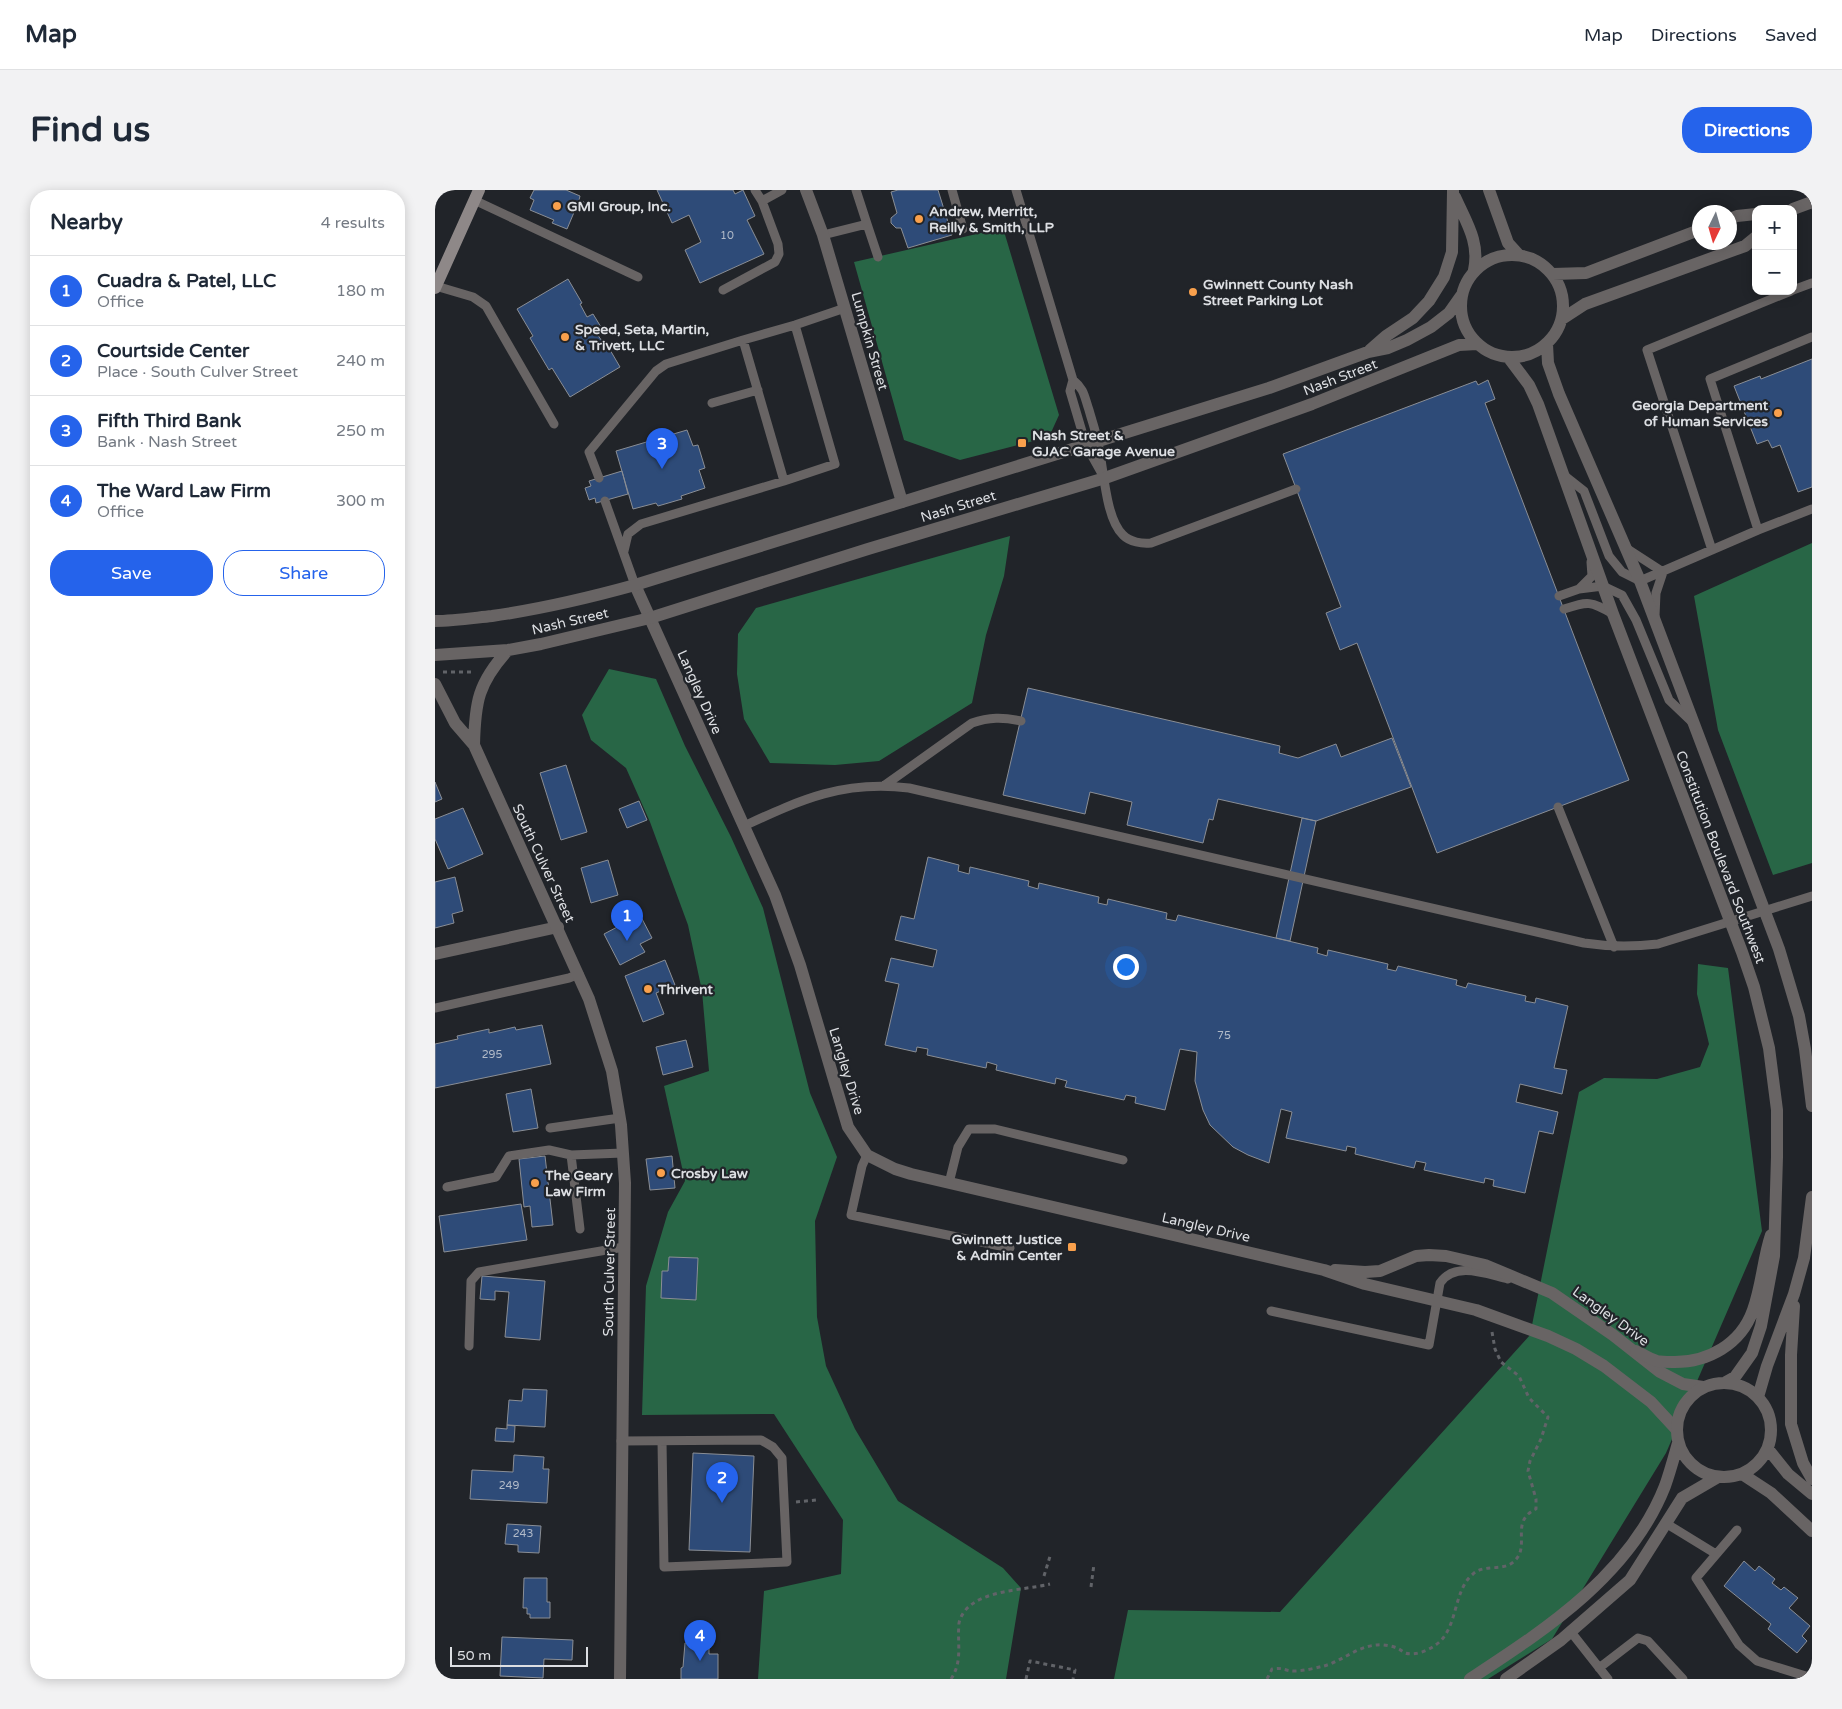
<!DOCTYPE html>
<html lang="en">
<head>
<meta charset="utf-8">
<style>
  body { margin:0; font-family:"Varela Round",sans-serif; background:#f2f2f3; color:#1f2937 }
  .controls { position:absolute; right:15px; top:15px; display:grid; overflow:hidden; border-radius:10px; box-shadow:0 2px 12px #0003 }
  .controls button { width:45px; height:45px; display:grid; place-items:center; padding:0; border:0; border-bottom:1px solid #e0e1e3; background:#fff; color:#1f2937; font:25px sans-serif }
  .compass { position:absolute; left:1257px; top:15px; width:45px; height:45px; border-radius:50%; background:#fff; box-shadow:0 2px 12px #0003; rotate:185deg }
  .scale { position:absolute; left:15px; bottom:12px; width:138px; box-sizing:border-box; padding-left:5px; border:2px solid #dddfe3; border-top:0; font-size:14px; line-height:18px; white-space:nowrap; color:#dddfe3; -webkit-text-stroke:4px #212429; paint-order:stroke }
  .you { position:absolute; left:690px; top:776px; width:18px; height:18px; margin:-12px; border:4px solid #fff; border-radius:50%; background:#1a73e8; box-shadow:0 0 0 8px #1a73e833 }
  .badge { display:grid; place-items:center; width:32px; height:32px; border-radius:50%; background:#2563eb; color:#fff; font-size:16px; font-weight:700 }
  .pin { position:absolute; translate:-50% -41px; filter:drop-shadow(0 1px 2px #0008) }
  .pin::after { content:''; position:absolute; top:26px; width:18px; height:15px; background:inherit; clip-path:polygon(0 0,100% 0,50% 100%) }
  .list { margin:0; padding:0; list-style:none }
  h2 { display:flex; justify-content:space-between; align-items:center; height:65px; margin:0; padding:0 20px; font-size:21px }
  h2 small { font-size:16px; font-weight:400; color:#747a83 }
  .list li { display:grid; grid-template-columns:32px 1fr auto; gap:15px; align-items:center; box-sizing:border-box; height:70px; padding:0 20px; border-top:1px solid #e0e1e3 }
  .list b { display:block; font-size:19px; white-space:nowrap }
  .list p { margin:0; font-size:16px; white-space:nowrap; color:#747a83 }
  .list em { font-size:16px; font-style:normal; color:#747a83 }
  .actions { display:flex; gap:10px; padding:15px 20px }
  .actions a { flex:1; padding:11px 0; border:1px solid #2563eb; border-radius:20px; text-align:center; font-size:18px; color:#2563eb }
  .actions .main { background:#2563eb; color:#fff }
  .map { position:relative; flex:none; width:1377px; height:1489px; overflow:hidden; border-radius:20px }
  header { display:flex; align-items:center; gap:30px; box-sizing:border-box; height:70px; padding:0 25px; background:#fff; border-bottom:1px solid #e0e1e3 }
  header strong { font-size:24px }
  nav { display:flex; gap:28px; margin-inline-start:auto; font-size:18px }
  .intro { display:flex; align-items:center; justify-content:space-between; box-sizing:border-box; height:120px; padding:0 30px }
  h1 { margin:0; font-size:35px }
  .button { padding:12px 22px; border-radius:20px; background:#2563eb; color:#fff; font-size:18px; font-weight:700 }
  main { display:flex; gap:30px; padding:0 30px }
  aside { flex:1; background:#fff; border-radius:20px; box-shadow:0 2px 12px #0003 }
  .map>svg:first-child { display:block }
  .forest { fill:#286646 }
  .building { fill:#2e4b78; stroke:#8a8e95 }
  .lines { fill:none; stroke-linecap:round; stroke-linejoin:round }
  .path { stroke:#616368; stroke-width:3; stroke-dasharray:4 4; stroke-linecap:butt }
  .service { stroke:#686464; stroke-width:9 }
  .minor { stroke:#686464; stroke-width:12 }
  .tertiary { stroke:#686464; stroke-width:12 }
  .secondary { stroke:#8e8888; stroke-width:12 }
  .poi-dot { fill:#f9a04c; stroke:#212429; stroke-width:2 }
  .labels { text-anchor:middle; stroke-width:4.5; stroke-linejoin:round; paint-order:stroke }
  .number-label { font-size:11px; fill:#b1bac8 }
  .poi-label { font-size:14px; font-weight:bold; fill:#dddfe3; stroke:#212429; text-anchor:start }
  .street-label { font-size:14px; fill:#dddfe3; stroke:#212429 }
</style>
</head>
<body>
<header>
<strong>Map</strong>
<nav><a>Map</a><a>Directions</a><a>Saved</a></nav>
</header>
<div class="intro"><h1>Find us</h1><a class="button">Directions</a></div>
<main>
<aside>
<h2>Nearby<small>4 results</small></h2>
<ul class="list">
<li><span class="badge">1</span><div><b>Cuadra &amp; Patel, LLC</b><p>Office</p></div><em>180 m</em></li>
<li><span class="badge">2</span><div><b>Courtside Center</b><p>Place · South Culver Street</p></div><em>240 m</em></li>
<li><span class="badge">3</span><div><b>Fifth Third Bank</b><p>Bank · Nash Street</p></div><em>250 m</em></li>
<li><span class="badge">4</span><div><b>The Ward Law Firm</b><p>Office</p></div><em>300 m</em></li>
</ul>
<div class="actions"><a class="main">Save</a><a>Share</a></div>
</aside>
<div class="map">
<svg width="1377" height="1489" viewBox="0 0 1377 1489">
  <rect width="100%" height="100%" fill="#212429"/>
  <!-- forest -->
  <path class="forest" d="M 568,38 L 624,225 L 614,247 L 525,270 L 469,250 L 419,72 Z
    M 575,346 L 569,386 L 551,445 L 537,513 L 444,571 L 400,575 L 335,573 L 309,529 L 302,484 L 303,444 L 321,418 Z
    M 1377,353 L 1377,673 L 1338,685 L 1283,540 L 1259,406 Z
    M 174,479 L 221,489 L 250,556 L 296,647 L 328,718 L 375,903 L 402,967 L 380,1031 L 382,1127 L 391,1176 L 420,1239 L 463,1311 L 568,1378 L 586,1398 L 571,1489 L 323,1489 L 329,1401 L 406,1384 L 408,1330 L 339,1224 L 207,1225 L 211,1096 L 233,1022 L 250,991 L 229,896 L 274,881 L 267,801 L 253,735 L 215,632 L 191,578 L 156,550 L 147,525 Z
    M 1263,774 L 1293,778 L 1327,1041 L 1231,1263 L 1117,1449 L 1053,1489 L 679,1489 L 693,1420 L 845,1422 L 1095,1145 L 1144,902 L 1169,888 L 1222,889 L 1265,877 L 1274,854 L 1262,804 Z"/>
  <!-- building -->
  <path class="building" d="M 99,0 L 131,0 L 145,6 L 144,10 L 149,12 L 145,22 L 140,20 L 132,39 L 117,33 L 119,30 L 95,20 L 99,10 L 95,8 Z
    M 222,0 L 298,0 L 300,4 L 308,0 L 320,26 L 312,30 L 329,64 L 265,93 L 250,60 L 266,52 L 254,25 L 237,33 Z
    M 463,0 L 503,0 L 517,45 L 473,58 L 466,38 L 461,38 L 456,33 L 456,28 L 462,23 L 456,2 Z
    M 133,89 L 147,113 L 145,114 L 152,127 L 158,124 L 166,137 L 160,141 L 169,154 L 171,153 L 185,177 L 135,207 L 117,178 L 114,180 L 95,148 L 98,146 L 82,119 Z
    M 1377,169 L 1377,297 L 1363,302 L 1345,255 L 1337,258 L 1333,250 L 1322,254 L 1299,196 L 1325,186 L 1326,189 Z
    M 1053,190 L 1060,209 L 1050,213 L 1194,590 L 1002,663 L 922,453 L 905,460 L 891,423 L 906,417 L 848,264 L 1041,191 L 1043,195 Z
    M 252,240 L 258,256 L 263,255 L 270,278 L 264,280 L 270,298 L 246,306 L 247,309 L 223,316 L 221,313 L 198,319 L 181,261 Z
    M 187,281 L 193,304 L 161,313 L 160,308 L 154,310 L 150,298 L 156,296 L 154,291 Z
    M 593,498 L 845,556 L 844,563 L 863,568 L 901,554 L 906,567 L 957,548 L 976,597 L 881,631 L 783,609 L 778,630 L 774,629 L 768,653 L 692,635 L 697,612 L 655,602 L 650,624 L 568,605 Z
    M 131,575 L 152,642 L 126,650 L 105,583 Z
    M 0,592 L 7,609 L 0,612 Z
    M 204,611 L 212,630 L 192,638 L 184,619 Z
    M 28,618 L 48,664 L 13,679 L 0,649 L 0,629 Z
    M 867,628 L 881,631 L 855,751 L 841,748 Z
    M 493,667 L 524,675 L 523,681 L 534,684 L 535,677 L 594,691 L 593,696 L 603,699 L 604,693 L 664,707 L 663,713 L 672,715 L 673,709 L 732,723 L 731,729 L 741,731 L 743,725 L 883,758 L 882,763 L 892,766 L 893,760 L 953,774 L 952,779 L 961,781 L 963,776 L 1022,790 L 1021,795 L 1031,798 L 1033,793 L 1091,806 L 1090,811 L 1100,813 L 1101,808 L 1133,816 L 1119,878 L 1132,880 L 1127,904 L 1085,894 L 1081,912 L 1123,922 L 1118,944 L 1104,941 L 1090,1003 L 1058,996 L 1059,990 L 1050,988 L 1049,993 L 989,980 L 991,973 L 981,971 L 979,978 L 920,964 L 921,958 L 912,956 L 911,961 L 851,948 L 857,922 L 846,919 L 834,973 L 813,965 L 798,957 L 775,935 L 768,920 L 760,891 L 762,862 L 745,859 L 730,920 L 700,913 L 701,907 L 691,905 L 689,910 L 630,897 L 632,891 L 621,888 L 620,894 L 561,880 L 562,875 L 552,872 L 551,878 L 492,865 L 493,859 L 482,857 L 481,862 L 450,855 L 464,794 L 450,791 L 456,768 L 498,777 L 502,760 L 460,750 L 466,726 L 479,729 Z
    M 173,670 L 183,705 L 156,713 L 146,678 Z
    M 20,687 L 28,721 L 17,724 L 19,733 L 0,738 L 0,692 Z
    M 205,725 L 217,748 L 205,754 L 210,762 L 185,775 L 169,744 Z
    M 230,770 L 240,795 L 221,803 L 229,824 L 208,832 L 190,786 Z
    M 107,835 L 116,874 L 0,898 L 0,854 L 23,849 L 22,846 L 54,839 L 54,843 L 80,837 L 81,840 Z
    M 251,850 L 258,877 L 228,885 L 221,857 Z
    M 96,899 L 103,938 L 78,942 L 71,904 Z
    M 110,966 L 118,1035 L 97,1037 L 95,1016 L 89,1017 L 84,969 Z
    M 237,966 L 240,998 L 215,1000 L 211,969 Z
    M 86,1014 L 92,1050 L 9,1062 L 4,1026 Z
    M 234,1067 L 263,1068 L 261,1110 L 226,1108 L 227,1081 L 233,1081 Z
    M 47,1086 L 110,1091 L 105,1150 L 70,1147 L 74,1102 L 60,1101 L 60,1110 L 45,1109 Z
    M 88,1199 L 112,1200 L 110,1237 L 72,1235 L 74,1210 L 87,1211 Z
    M 72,1235 L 80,1236 L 79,1252 L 60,1251 L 61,1238 L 72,1239 Z
    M 258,1263 L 319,1266 L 315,1362 L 254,1360 Z
    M 79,1265 L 109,1267 L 108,1279 L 114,1279 L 112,1313 L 35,1309 L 37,1280 L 78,1282 Z
    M 72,1334 L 106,1336 L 104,1363 L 83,1362 L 83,1355 L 70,1354 Z
    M 1309,1371 L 1320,1381 L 1324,1376 L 1340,1389 L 1337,1393 L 1346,1400 L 1349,1397 L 1363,1408 L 1354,1418 L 1375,1436 L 1367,1446 L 1372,1451 L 1362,1463 L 1333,1439 L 1336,1434 L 1289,1396 Z
    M 89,1388 L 112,1388 L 112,1412 L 115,1412 L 115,1428 L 95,1428 L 95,1424 L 92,1424 L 92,1418 L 88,1418 Z
    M 67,1447 L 138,1450 L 137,1470 L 109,1469 L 108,1488 L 65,1486 Z
    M 274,1452 L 274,1464 L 283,1464 L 283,1489 L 246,1489 L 246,1478 L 248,1477 L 250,1453 Z"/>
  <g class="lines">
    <!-- path -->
    <path class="path" d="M 8,482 L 39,482
      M 361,1312 L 381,1310
      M 609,1386 L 616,1363
      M 656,1397 L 659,1374
      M 516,1489 C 528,1471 522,1453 524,1433 C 532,1399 588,1401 615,1394
      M 591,1489 L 595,1471 L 640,1480 L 638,1489
      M 832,1489 L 837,1479 C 849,1477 850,1481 859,1481 C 869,1481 880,1478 889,1476 C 907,1471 923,1456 942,1455 C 948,1454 958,1456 964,1459 C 966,1460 968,1462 970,1463 C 979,1466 992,1461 999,1456 C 1024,1441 1017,1401 1038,1384 C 1049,1374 1066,1381 1077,1373 C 1098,1358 1073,1332 1101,1319 L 1101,1309 L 1093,1281 L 1095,1271 L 1106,1249 L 1113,1227 L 1094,1208 L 1084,1186 L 1066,1172 L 1060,1159 L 1057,1142"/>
    <!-- service -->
    <path class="service" d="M 320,0 L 327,11
      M 517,0 L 528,39
      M 581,0 L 638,190 L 635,201 L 651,255 L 666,282
      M 39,10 L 203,87
      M 432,34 L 443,67
      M 388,45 L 432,34 L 421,0
      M 1,96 L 38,107 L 51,116 L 119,234
      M 288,100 L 340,72 L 344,64 L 343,54 L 327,11 L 347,0
      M 1358,100 L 1377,93
      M 308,150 L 360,135 L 410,118
      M 638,190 C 650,200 649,206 654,220 C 657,231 661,242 663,253 C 669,278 670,328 688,345 C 695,352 707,354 716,353 L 861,299
      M 277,213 L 323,200
      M 1130,286 L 1149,301 L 1174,366 L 1187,382 L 1205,391 L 1323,340 L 1275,189 L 1377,147
      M 164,288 L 154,262 L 221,181 L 231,174 L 308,150 L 349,291 L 206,334 L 193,344 L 189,361
      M 349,291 L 400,274 L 360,135
      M 170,311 L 200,395
      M 1323,340 L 1377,319
      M 1191,358 L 1228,382 L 1221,403 L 1220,426
      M 1277,360 L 1212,160 L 1356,101
      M 1144,399 L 1157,386 L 1156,372
      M 1124,406 L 1144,399 L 1168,396 L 1187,405 L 1201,430 L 1234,510 L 1256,531
      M 1129,419 C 1154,411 1155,411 1178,424
      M 450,595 L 537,533 C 554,527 568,527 586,531
      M 1123,617 L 1179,757
      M 309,636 C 367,609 409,590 474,598 L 1149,753 C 1175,757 1197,757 1223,754 L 1377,706
      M 0,818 L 134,788 L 144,784
      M 115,938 L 185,928
      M 136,965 L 145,1039
      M 432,965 L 427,976 L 416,1025 L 575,1058
      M 514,993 L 523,957 L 534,939 L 560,939 L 688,970
      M 12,997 L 61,987 L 74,966 L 114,960 L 136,965 L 188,963
      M 836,1121 L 994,1155 L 1005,1093 C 1020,1071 1051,1084 1073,1089
      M 34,1156 L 36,1091 L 44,1082 L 189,1057
      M 186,1251 L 326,1250 L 338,1257 L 347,1268 L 352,1372 L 229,1377 L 227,1251
      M 1232,1334 L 1281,1364
      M 1302,1340 L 1261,1388 L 1304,1455 L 1322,1471 L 1377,1488
      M 1136,1442 L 1173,1489
      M 1164,1478 L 1203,1448 L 1213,1451 L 1248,1489"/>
    <!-- minor -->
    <path class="minor" d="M 371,0 L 388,45 L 467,312
      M 200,395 L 340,705 L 365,775 L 413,937 L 432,965 L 460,979 L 476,984 L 889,1080 L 930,1094 L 1041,1120 L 1113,1146 L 1141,1159 L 1169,1176 L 1216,1212 L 1241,1239
      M 0,764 L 123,737
      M 900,1080 L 930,1082 L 945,1081 L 981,1066 L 994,1065 L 1011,1066 L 1050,1075 L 1117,1103 L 1178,1145 L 1225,1182 L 1248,1194 L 1268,1197"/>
    <!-- tertiary -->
    <path class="tertiary" d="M 1054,0 L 1073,53 L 1083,64
      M 1020,7 C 1031,32 1045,52 1039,80
      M 1358,19 L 1377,12
      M 1294,29 L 1302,26 L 1321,24
      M1026 116a51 51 0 1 1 102 0a51 51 0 1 1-102 0Z
      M 1118,84 L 1151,83 L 1264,40
      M 1127,129 L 1150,114 L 1310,56 L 1321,47
      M 1112,154 L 1113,173 L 1124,204 L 1205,391 L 1344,759 L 1364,826 L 1370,859 L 1377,916
      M 935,160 L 951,146 L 978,128 L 994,111 L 1009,87 L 1017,62 L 1018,1
      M 1073,167 L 1094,195 L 1103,214 L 1178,424 L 1307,762 L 1319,797 L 1334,858 L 1342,920 L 1342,967 L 1339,1066 L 1326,1136 L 1317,1163 L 1300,1187 L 1291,1192
      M 0,431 C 19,431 38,428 57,426 C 106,419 153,408 200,395 L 834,198 L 933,162 L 953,158 L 972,150 L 996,137 L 1014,123 L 1026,106
      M 0,465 L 73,460 L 106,454 L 215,428 L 433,359 L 670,288 L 877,214 L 1024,155 L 1042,154
      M 0,494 L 20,533 L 39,555 L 154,809 L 177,881 L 186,935 L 190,993 L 185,1489
      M 39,555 C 40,512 43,493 73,460
      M 1359,1116 L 1356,1165 L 1356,1234 L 1368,1273 L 1377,1289
      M 1201,1161 C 1207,1164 1215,1169 1222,1171 C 1226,1172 1232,1172 1237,1172 C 1273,1173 1306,1154 1318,1120 C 1327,1095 1328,1069 1336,1045
      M1242 1240a47 47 0 1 1 94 0a47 47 0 1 1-94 0Z
      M 1323,1207 L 1332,1176 L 1359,1104 L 1369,1068 L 1377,1007
      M 1333,1259 L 1353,1284 L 1377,1304
      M 1307,1284 L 1336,1303 L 1377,1341
      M 1035,1489 C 1111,1439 1195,1385 1230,1296 C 1235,1282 1239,1267 1243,1253
      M 1071,1489 L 1126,1450 L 1195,1390 L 1247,1308 L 1283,1287"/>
    <!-- secondary -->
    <path class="secondary" d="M 0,98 L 44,0"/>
  </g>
  <!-- markers -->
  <g class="poi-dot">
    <circle cx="122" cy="16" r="5"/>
    <circle cx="484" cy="29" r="5"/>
    <circle cx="758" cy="102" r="5"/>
    <circle cx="130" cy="147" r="5"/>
    <circle cx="1343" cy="223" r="5"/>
    <rect x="582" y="248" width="10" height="10" rx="2.5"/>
    <circle cx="213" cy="799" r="5"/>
    <circle cx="226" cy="983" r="5"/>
    <circle cx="100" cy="993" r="5"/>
    <rect x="632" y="1052" width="10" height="10" rx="2.5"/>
  </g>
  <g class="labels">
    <!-- number labels -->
    <g class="number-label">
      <text x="292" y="49">10</text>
      <text x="789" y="849">75</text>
      <text x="57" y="868">295</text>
      <text x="74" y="1299">249</text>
      <text x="88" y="1347">243</text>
    </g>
    <!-- poi labels -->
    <g class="poi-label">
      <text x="132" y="21">GMI Group, Inc.</text>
      <text x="494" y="26">Andrew, Merritt,<tspan x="494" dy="16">Reilly &amp; Smith, LLP</tspan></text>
      <text x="768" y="99">Gwinnett County Nash<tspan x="768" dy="16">Street Parking Lot</tspan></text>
      <text x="140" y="144">Speed, Seta, Martin,<tspan x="140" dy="16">&amp; Trivett, LLC</tspan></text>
      <text x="1333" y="220" text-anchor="end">Georgia Department<tspan x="1333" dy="16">of Human Services</tspan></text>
      <text x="597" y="250">Nash Street &amp;<tspan x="597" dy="16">GJAC Garage Avenue</tspan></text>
      <text x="223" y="804">Thrivent</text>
      <text x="236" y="988">Crosby Law</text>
      <text x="110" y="990">The Geary<tspan x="110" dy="16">Law Firm</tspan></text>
      <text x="627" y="1054" text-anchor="end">Gwinnett Justice<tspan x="627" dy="16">&amp; Admin Center</tspan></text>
    </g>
    <!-- street labels -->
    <g class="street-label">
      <text transform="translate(435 151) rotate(74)" y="5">Lumpkin Street</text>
      <text transform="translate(905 187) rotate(-21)" y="5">Nash Street</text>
      <text transform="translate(523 316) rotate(-17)" y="5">Nash Street</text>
      <text transform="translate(135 431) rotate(-13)" y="5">Nash Street</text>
      <text transform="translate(265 502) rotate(66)" y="5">Langley Drive</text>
      <text transform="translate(1286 667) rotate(69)" y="5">Constitution Boulevard Southwest</text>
      <text transform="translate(109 673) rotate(65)" y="5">South Culver Street</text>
      <text transform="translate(412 881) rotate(73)" y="5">Langley Drive</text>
      <text transform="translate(771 1037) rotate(13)" y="5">Langley Drive</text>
      <text transform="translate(174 1082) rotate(-89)" y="5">South Culver Street</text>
      <text transform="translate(1176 1126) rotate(36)" y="5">Langley Drive</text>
    </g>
  </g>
</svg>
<div class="controls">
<button>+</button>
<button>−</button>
</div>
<svg class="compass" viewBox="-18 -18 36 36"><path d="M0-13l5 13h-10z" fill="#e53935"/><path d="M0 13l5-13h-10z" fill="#747a83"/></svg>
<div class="scale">50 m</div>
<div class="you"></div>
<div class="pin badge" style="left:192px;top:751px">1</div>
<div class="pin badge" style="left:287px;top:1313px">2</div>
<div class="pin badge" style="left:227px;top:279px">3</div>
<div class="pin badge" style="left:265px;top:1471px">4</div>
</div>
</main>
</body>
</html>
